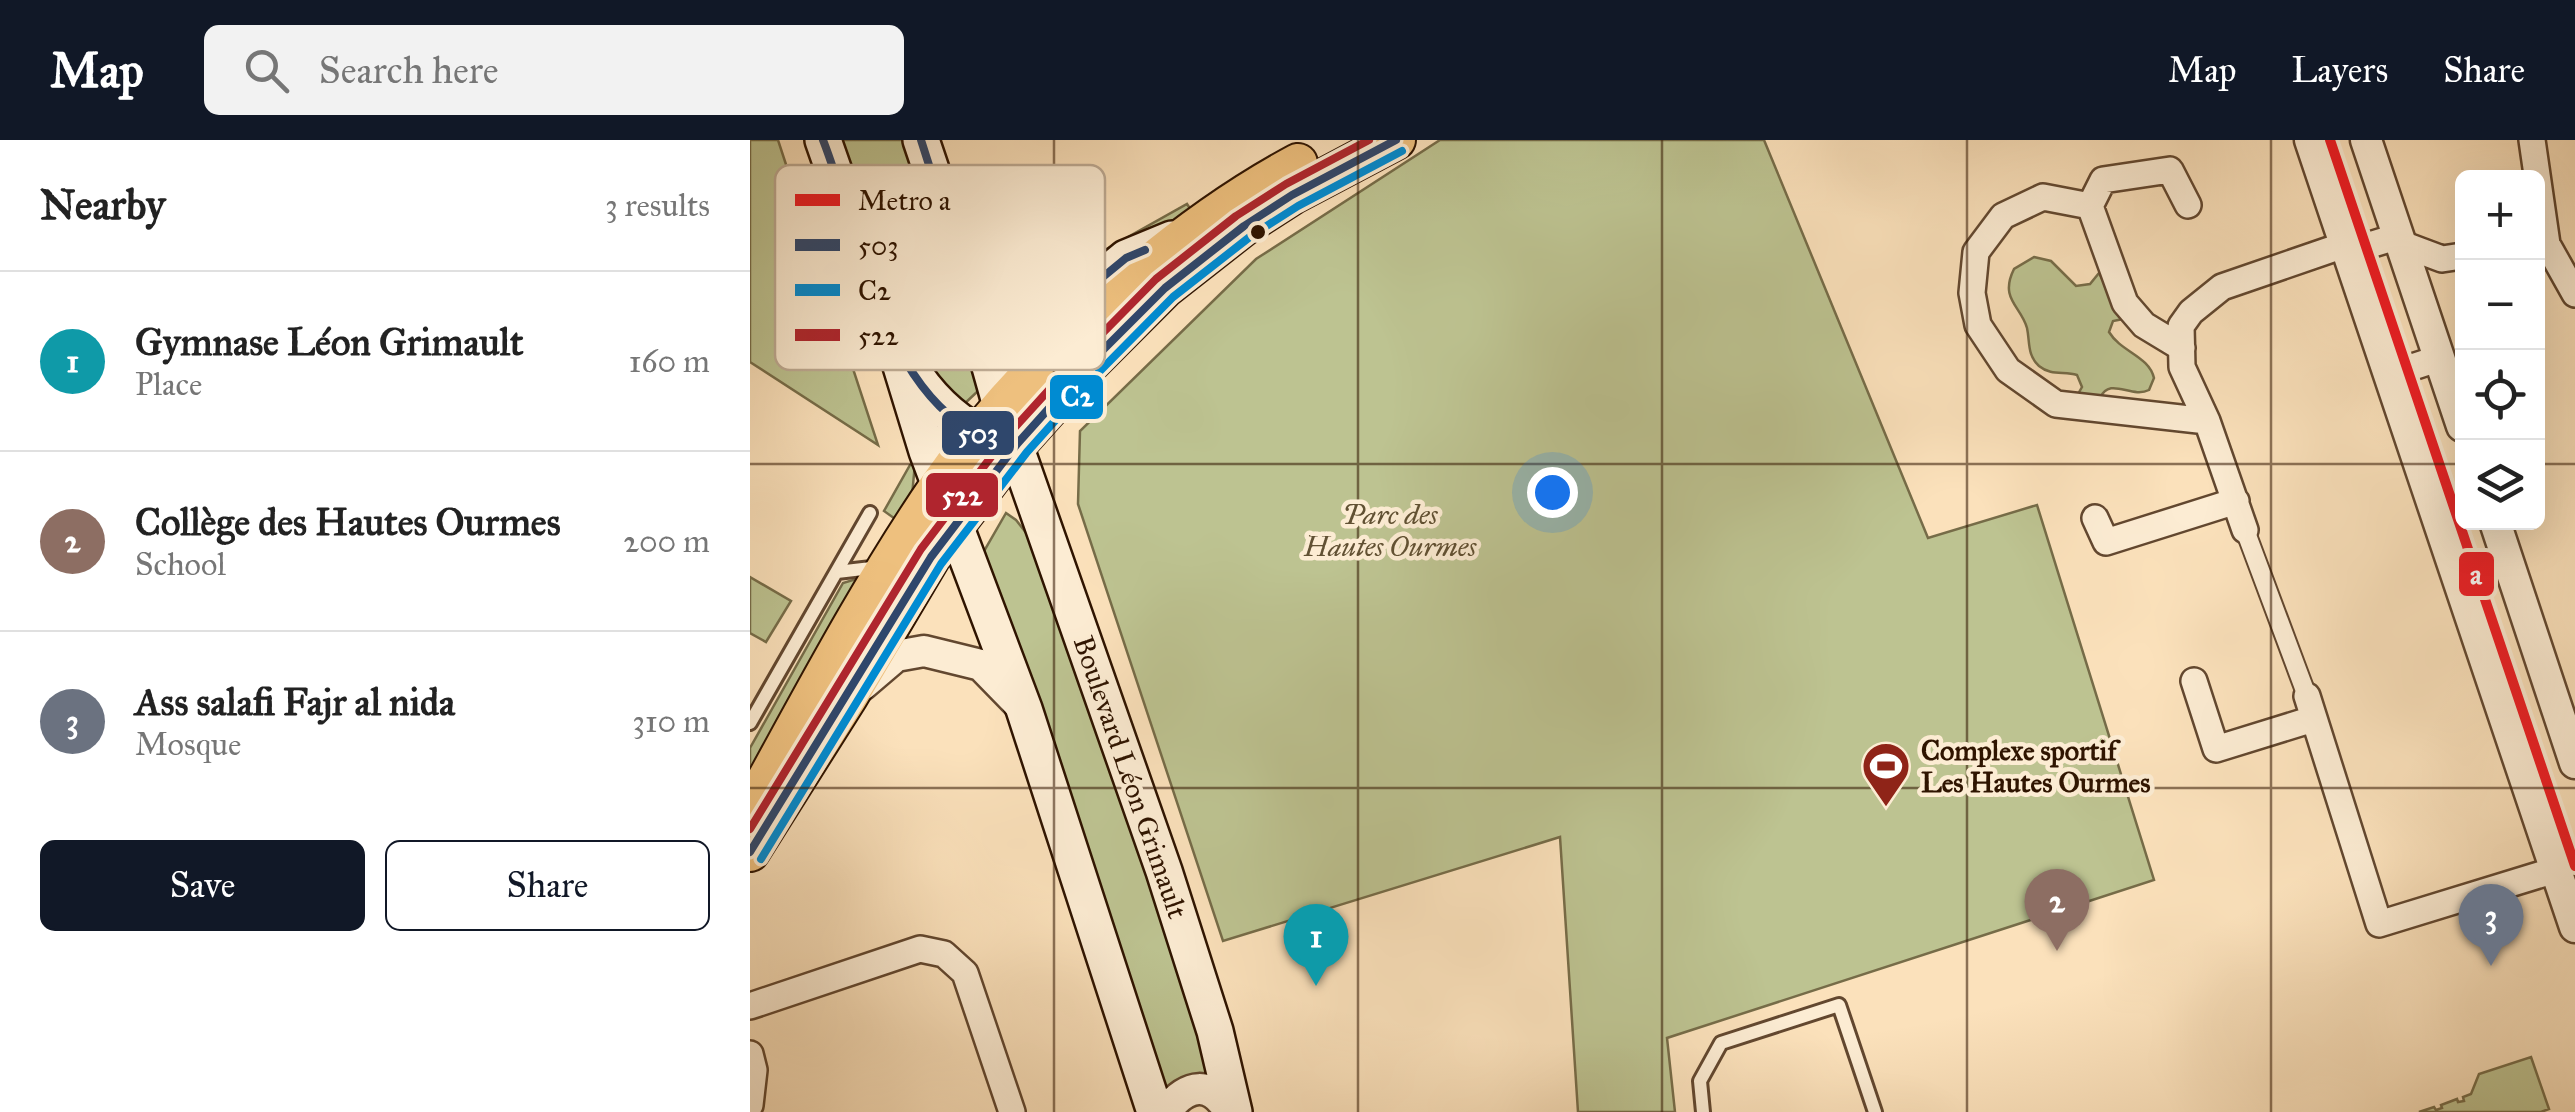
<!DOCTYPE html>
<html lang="en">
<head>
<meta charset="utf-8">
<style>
  body { margin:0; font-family:"IM FELL Great Primer",serif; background:#f2f2f2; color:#222 }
  .controls { position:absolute; right:30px; top:30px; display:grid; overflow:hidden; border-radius:15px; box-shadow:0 10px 40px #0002 }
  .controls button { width:90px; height:90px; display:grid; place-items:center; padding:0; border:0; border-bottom:2px solid #e0e0e0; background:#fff; color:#222; font:50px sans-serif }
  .you { position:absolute; left:802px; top:352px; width:35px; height:35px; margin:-25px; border:8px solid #fff; border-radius:50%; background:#1a73e8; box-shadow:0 0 0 15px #1a73e833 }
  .badge { display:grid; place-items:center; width:65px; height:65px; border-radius:50%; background:#111827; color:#fff; font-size:32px; font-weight:700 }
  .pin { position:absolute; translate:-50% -82px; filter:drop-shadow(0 2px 5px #0008) }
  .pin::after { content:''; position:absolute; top:52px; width:35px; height:30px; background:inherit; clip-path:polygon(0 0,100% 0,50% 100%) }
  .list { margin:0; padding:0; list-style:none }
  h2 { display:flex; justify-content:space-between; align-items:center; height:130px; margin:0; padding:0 40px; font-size:42px }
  h2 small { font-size:32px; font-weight:400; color:#767676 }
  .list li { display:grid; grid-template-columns:65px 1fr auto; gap:30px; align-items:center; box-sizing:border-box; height:180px; padding:0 40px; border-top:2px solid #e0e0e0 }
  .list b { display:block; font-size:38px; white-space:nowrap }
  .list p { margin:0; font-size:32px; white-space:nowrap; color:#767676 }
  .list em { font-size:32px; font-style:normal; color:#767676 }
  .actions { display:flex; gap:20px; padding:30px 40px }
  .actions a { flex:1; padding:22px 0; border:2px solid #111827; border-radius:15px; text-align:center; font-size:35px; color:#111827 }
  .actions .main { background:#111827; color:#fff }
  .icon { flex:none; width:55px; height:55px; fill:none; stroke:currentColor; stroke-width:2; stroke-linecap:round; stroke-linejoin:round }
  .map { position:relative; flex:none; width:1825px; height:972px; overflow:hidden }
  header { display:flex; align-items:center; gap:60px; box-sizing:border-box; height:140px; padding:0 50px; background:#111827; color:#fff }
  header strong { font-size:48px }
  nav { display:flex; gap:55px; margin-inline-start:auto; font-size:35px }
  .search { width:700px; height:90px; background:#f2f2f2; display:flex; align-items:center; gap:25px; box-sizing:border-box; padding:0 35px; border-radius:15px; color:#767676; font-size:38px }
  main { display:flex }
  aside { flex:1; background:#fff }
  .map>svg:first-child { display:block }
  .green { fill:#bdc391; stroke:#766c48; stroke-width:2.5 }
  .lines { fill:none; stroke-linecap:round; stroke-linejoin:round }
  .service-casing { stroke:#62472f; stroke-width:18 }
  .pedestrian-casing { stroke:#62472f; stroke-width:22 }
  .minor-casing { stroke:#62472f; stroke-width:30 }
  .tertiary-casing { stroke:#62472f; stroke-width:35 }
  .secondary-casing { stroke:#2f1400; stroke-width:40 }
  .primary-casing { stroke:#2f1400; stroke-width:42 }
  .service { stroke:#fcecd3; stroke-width:12 }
  .pedestrian { stroke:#fcecd3; stroke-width:18 }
  .minor { stroke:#fcecd3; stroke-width:25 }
  .tertiary { stroke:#fcecd3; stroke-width:30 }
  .secondary { stroke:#fcecd3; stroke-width:35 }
  .primary { stroke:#eec07e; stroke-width:38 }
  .bus-1-casing { stroke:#fcecd3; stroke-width:15 }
  .bus-2-casing { stroke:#fcecd3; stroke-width:15 }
  .bus-3-casing { stroke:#fcecd3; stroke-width:15 }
  .bus-1 { stroke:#2f476c; stroke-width:8 }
  .bus-2 { stroke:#008bd2; stroke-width:8 }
  .bus-3 { stroke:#b0252e; stroke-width:8 }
  .metro-1-casing { stroke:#fcecd3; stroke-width:18 }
  .metro-1 { stroke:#ed1c24; stroke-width:10 }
  .grid { fill:none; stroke:#2f1400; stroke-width:2.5; stroke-opacity:0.55 }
  .bus-dot { fill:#2f1400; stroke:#fcecd3; stroke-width:4 }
  .labels { text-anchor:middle; stroke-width:9; stroke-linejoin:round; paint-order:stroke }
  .park-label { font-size:28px; font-style:italic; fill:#615133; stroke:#fcecd3 }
  .poi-label { font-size:28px; font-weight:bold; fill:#2f1400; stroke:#fcecd3; text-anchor:start }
  .street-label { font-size:28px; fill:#2f1400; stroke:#fcecd3 }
  .key { fill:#fcecd3; stroke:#beab94; stroke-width:2.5 }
  .key-label { font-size:28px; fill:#2f1400 }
  .line-badge { stroke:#fcecd3; stroke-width:4 }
  .badge-label { font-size:28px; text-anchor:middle; font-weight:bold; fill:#fff }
</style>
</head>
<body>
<header>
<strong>Map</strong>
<div class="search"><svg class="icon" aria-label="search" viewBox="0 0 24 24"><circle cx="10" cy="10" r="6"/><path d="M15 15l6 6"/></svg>Search here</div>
<nav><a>Map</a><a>Layers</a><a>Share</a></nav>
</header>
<main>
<aside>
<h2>Nearby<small>3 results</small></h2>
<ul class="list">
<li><span class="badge" style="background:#0f9aa8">1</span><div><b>Gymnase Léon Grimault</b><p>Place</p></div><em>160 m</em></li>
<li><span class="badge" style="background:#8d6e63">2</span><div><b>Collège des Hautes Ourmes</b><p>School</p></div><em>200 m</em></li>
<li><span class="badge" style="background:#6b7280">3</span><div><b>Ass salafi Fajr al nida</b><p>Mosque</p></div><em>310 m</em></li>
</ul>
<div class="actions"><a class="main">Save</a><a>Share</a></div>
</aside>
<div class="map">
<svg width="1825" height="972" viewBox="0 0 1825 972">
  <rect width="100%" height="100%" fill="#fbe1bb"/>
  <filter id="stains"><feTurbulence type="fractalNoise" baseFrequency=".002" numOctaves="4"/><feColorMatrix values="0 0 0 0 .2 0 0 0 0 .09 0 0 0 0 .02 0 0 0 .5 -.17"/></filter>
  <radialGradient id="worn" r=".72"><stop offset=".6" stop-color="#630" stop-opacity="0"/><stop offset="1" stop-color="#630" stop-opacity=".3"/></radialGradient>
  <!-- green -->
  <path class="green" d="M 0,0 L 28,0 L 128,305 L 0,222 Z
    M 81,0 L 162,0 L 208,145 L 228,251 L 211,267 L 183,236 L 167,206 L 113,51 Z
    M 690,0 L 1014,0 L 1178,398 L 1287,365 L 1404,740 L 917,898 L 925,972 L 828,972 L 810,697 L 473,801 L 328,364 L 330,291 L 506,119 Z
    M 437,64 L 441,70 L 279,174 L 281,154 L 287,148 Z
    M 1284,117 L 1301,121 L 1326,146 L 1340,144 L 1349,133 L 1373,179 L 1363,181 L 1359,192 C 1371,212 1399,216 1404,238 L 1399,250 C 1381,259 1360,236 1350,258 L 1319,257 L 1328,254 L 1332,247 L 1327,235 C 1314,231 1301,236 1289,226 C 1277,215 1280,202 1277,188 C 1271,166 1249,159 1264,129 Z
    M 165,323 L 162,356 L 148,381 L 134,371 L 160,325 Z
    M 256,373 L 266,380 L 299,422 L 472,948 L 412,960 L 229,420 Z
    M 116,436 L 0,640 L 0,608 L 93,443 Z
    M 0,437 L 41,461 L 16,502 L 0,493 Z
    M 1781,917 L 1799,969 L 1791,972 L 1669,972 L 1684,967 L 1686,970 L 1692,968 L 1691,965 L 1707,959 L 1708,962 L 1714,961 L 1713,957 L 1721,954 L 1729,934 Z"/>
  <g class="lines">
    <!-- service casing -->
    <g class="service-casing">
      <path id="service" d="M 87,432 L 130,427
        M 0,583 L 120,373
        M 953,972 L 950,941 L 971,903 L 1089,865 L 1125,972"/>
    </g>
    <!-- pedestrian casing -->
    <g class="pedestrian-casing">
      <path id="pedestrian" d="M 1495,390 L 1557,556"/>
    </g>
    <!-- minor casing -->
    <g class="minor-casing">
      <path id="minor" d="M 1782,0 L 1797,104 L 1825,154
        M 1340,66 L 1353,40 L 1420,30 L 1438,65
        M 1652,104 L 1692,119 L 1712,116
        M 1597,112 L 1649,96
        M 1432,208 L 1394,185 L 1375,163 L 1340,66 L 1293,57 L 1253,76 L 1226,112 L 1222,153 L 1228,185 L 1258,230 L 1306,264 L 1457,281
        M 1638,235 L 1690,218
        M 1345,378 L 1356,402 L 1486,361
        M 1495,390 L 1457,281 L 1432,227 L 1431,186 L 1441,172 L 1472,147 L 1594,105
        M 1444,541 L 1466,609 L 1563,579
        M 1557,556 L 1629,784 L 1805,730
        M 0,866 L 170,809 L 194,814 L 215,833 L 262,972
        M 0,914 L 4,930 L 0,965"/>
    </g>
    <!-- tertiary casing -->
    <g class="tertiary-casing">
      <path id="tertiary" d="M 1560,0 L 1825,787
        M 1616,0 L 1712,286
        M 1745,382 L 1825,623
        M 112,545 L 146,516 L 174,511 L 231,525 L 270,565
        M 415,972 C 438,943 460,940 480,972"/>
    </g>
    <!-- secondary casing -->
    <g class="secondary-casing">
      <path id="secondary" d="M 73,0 L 143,200 L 177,311 L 274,569 L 405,972
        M 171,0 L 203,95 L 251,266 L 414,731 L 465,891 L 484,972
        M 217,144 L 272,182 L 297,183 L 376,118 L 422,99
        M 160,227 C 178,256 199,277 229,294"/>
    </g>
    <!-- primary casing -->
    <g class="primary-casing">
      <path id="primary" d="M 1,668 C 61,559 119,448 189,346 C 273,225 419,92 548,23
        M 0,712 L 98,557 L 181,417 L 267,304 L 336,227 L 415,148 L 494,86 L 542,55 L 646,0"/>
    </g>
    <!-- service -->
    <use href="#service" class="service"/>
    <!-- pedestrian -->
    <use href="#pedestrian" class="pedestrian"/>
    <!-- minor -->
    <use href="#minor" class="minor"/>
    <!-- tertiary -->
    <use href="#tertiary" class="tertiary"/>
    <!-- secondary -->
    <use href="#secondary" class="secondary"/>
    <!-- primary -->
    <use href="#primary" class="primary"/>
    <!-- bus-1 casing -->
    <g class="bus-1-casing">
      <path id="bus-1" d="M 73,0 C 108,89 128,224 209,283 C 226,295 247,299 267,304
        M 171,0 L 217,144 L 272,182 L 297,183 L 376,118 L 395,110
        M 0,712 L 181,417 L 267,304 L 336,227 L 415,148 L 494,86 L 542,55 L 646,0"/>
    </g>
    <!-- bus-2 casing -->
    <g class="bus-2-casing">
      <path id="bus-2" d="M 11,719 L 191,424 L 277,312 L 345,236 L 423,157 L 501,96 L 548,66 L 652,11"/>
    </g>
    <!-- bus-3 casing -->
    <g class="bus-3-casing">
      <path id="bus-3" d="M 0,689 L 171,409 L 257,296 L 327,219 L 406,139 L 486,76 L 536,44 L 619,0"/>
    </g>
    <!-- bus-1 -->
    <use href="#bus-1" class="bus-1"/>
    <!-- bus-2 -->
    <use href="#bus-2" class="bus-2"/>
    <!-- bus-3 -->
    <use href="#bus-3" class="bus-3"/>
    <!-- metro-1 casing -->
    <g class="metro-1-casing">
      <path id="metro-1" d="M 1580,0 L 1825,726"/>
    </g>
    <!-- metro-1 -->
    <use href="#metro-1" class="metro-1"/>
  </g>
  <!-- grid -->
  <path class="grid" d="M 304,0 L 304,972M 608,0 L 608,972M 912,0 L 912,972M 1217,0 L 1217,972M 1521,0 L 1521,972M 0,324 L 1712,324M 1788,324 L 1825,324M 0,648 L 1825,648"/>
  <!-- icons -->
  <defs>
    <g id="stadium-pin" transform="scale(2.5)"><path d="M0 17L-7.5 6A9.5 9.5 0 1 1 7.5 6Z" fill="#8f2418" stroke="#fcecd3"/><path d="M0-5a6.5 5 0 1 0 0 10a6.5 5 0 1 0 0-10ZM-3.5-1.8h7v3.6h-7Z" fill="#fff"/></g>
  </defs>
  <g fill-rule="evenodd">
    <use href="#stadium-pin" x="1136" y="626"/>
  </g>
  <!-- markers -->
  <circle class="bus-dot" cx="508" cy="92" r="9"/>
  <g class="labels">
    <!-- park labels -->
    <g class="park-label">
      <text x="640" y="384">Parc des<tspan x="640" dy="32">Hautes Ourmes</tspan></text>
    </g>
    <!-- poi labels -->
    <g class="poi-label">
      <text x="1171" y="620">Complexe sportif<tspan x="1171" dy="32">Les Hautes Ourmes</tspan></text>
    </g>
    <!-- street labels -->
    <g class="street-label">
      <text transform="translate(381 637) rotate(71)" y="10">Boulevard Léon Grimault</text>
    </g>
  </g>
  <!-- legend -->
  <rect x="25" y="25" width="330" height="205" rx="15" class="key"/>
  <rect x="45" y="54" width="45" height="12" fill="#ed1c24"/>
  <rect x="45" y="99" width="45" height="12" fill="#2f476c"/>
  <rect x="45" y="144" width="45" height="12" fill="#008bd2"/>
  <rect x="45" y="189" width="45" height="12" fill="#b0252e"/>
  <g class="key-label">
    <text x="108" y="70">Metro a</text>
    <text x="108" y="115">503</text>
    <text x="108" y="160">C2</text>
    <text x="108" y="205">522</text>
  </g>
  <g class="line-badge">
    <rect x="298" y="233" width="57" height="48" rx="10" fill="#008bd2"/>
    <rect x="190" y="269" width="76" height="48" rx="10" fill="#2f476c"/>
    <rect x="174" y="331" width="76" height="48" rx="10" fill="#b0252e"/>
    <rect x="1707" y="410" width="39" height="48" rx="10" fill="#ed1c24"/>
  </g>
  <g class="badge-label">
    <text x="327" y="266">C2</text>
    <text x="228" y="303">503</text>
    <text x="212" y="365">522</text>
    <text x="1726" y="444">a</text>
  </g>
  <rect width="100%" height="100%" filter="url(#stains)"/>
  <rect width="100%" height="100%" fill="url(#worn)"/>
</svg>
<div class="controls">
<button>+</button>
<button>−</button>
<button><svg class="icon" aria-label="locate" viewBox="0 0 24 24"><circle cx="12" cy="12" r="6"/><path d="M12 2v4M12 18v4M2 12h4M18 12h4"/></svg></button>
<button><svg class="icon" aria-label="layers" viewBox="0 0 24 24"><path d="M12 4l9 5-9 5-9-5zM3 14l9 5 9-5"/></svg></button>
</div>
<div class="you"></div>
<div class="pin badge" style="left:566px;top:846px;background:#0f9aa8">1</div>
<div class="pin badge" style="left:1307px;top:811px;background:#8d6e63">2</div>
<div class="pin badge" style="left:1741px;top:826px;background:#6b7280">3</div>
</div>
</main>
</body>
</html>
